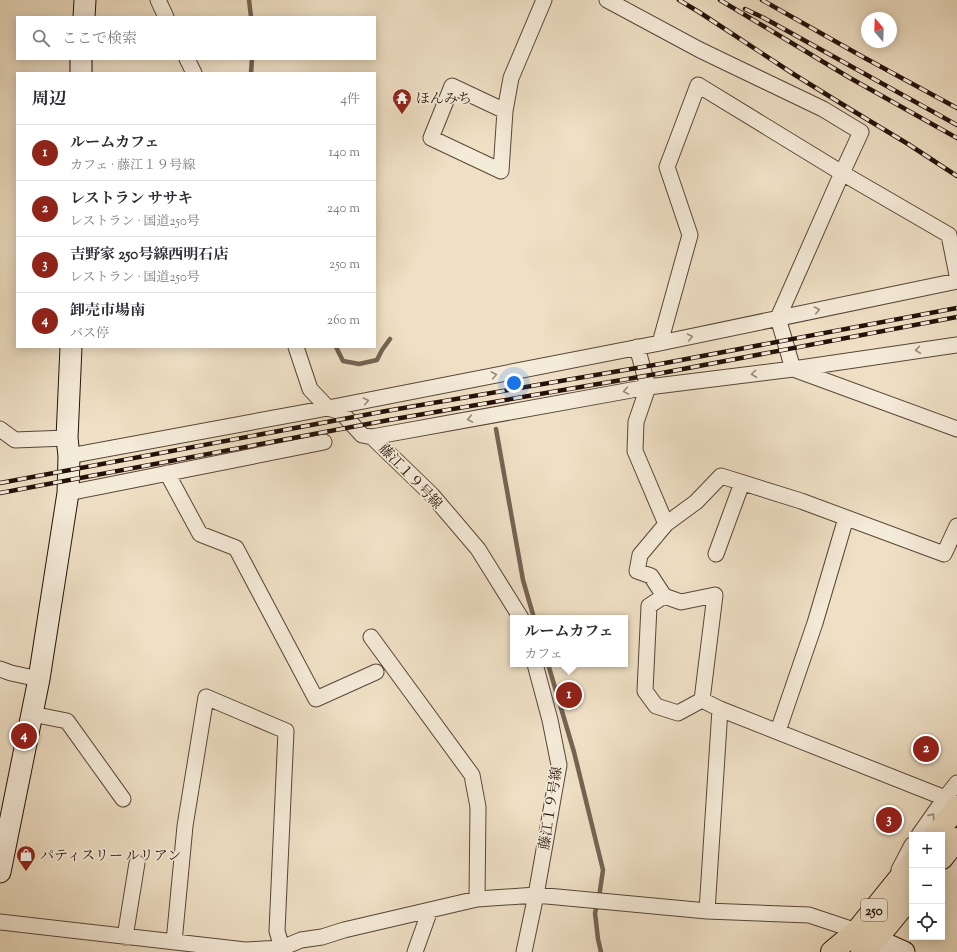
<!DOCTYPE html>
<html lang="ja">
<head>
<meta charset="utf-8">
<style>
  body { margin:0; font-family:"Sorts Mill Goudy","Noto Serif JP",serif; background:#f2f2f3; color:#2b2b33 }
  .controls { position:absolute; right:12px; bottom:12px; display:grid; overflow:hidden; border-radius:0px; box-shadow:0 2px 10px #0003 }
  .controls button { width:36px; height:36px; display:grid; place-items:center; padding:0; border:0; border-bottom:1px solid #e1e1e2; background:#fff; color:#2b2b33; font:20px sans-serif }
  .compass { position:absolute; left:861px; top:12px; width:36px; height:36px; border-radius:50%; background:#fff; box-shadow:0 2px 10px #0003; rotate:341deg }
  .you { position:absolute; left:514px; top:383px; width:14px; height:14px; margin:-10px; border:3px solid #fff; border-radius:50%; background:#1a73e8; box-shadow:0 0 0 6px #1a73e833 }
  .badge { display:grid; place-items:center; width:26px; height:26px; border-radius:50%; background:#8f2418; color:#fff; font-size:13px; font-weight:700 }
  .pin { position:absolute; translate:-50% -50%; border:2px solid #fff; box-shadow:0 1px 4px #0006 }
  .popup { position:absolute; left:510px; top:615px; width:118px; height:52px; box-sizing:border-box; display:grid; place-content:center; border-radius:0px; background:#fff; filter:drop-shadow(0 1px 3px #0005); font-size:13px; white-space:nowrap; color:#7c7c81 }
  .popup b { font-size:15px; color:#2b2b33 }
  .popup::after { content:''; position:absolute; left:50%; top:100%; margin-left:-8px; border:8px solid transparent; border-top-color:#fff }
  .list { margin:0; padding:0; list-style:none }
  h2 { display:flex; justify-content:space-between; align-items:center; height:52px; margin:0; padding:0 16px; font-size:17px }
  h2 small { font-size:13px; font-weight:400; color:#7c7c81 }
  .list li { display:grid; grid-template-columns:26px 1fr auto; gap:12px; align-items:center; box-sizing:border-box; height:56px; padding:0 16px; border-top:1px solid #e1e1e2 }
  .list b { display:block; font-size:15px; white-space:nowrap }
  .list p { margin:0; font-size:13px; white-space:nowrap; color:#7c7c81 }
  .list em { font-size:13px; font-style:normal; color:#7c7c81 }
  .icon { flex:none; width:22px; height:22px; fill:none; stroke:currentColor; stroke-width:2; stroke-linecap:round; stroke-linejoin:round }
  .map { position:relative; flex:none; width:957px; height:952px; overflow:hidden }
  .search { position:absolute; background:#fff; box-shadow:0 2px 10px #0003; left:16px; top:16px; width:360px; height:44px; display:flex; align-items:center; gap:10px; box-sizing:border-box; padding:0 14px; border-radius:0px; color:#7c7c81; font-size:15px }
  .panel { position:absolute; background:#fff; box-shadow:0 2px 10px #0003; left:16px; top:72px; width:360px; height:276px; border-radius:0px }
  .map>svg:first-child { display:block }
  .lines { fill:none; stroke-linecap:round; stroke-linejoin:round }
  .stream { stroke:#756353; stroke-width:4.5 }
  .street-casing { stroke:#584538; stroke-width:17 }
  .secondary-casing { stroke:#251109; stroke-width:23 }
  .highway-casing { stroke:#251109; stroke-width:24 }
  .street { stroke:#f5ebd9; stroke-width:15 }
  .secondary { stroke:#f5ebd9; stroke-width:21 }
  .highway { stroke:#efe0c5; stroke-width:22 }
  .rail-casing { stroke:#251109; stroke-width:4.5 }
  .rail { stroke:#f5ebd9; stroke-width:3; stroke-dasharray:9; stroke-linecap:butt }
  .oneway { stroke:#97897b }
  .labels { text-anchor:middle; stroke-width:3.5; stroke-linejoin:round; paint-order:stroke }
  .shield { fill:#f5ebd9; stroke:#635247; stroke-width:1 }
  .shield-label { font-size:13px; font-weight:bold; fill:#251109 }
  .poi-label { font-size:14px; fill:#251109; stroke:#f5ebd9; text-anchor:start }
  .street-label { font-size:14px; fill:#251109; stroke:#f5ebd9 }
</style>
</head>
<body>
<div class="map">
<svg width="957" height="952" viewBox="0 0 957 952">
  <rect width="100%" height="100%" fill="#efe0c5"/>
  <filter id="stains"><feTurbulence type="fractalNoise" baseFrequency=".005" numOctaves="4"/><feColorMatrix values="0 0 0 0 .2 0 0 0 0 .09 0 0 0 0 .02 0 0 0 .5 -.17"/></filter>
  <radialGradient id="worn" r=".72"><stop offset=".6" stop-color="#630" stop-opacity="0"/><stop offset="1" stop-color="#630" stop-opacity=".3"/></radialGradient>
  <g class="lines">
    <!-- stream -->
    <path class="stream" d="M 249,0 L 251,17
      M 251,73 L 252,59
      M 336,347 L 343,361 L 359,364 L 377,360 L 382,350 L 390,339
      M 496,429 L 523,580 L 534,618
      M 548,664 L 574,752 L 603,870 L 599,897 L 595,913 L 598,939 L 601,952"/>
    <!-- street casing -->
    <g class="street-casing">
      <path id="street" d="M 158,0 L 166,17
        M 607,0 L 700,50 L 823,109 L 861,132 L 842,173 L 778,318 L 793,369
        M 187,59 L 194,73
        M 505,111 L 452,86 L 431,138 L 501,171 L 505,111 L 511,78 L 544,0
        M 660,343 L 690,235 L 667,167 L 698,85 L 842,173 L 949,235 L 957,275
        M 296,347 L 310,389 L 328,408 L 341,412 L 362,435 L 372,437 L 432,495 L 478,549 L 521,618
        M 637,347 L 648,387 L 636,422 L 635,451 L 666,524
        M 796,370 L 957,429
        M 0,429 L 15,440 L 67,438
        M 372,437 L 648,387 L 793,369 L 957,345
        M 69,456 L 328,408 L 660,343 L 957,281
        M 167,473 L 200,534 L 236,548 L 316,699 L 376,672
        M 68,493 L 324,442
        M 716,554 L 742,483
        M 664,596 L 649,606 L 645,691 L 656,706 L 678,713 L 702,700
        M 371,637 L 472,775 L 478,807 L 477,899
        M 0,669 L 11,673 L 39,679
        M 702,700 L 715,595 L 681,602 L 664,596 L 651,576 L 637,571 L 640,555 L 666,524 L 696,502 L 721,476 L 801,501 L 944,554 L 957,526
        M 702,700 L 720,709 L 945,798
        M 32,714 L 67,721 L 123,799
        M 778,731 L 815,623 L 846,518
        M 919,835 L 945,798 L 957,783
        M 899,870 L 912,845
        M 707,911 L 720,709
        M 0,922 L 245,950 L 282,948 L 301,940 L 322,937 L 344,930 L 477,899 L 536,895 L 707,911 L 809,915 L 857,931
        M 125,937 L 137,863
        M 174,942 L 185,826 L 206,697 L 286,731 L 277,931 L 282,948 L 282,952
        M 415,952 L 430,910
        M 524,952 L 536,895 L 559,765 L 550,720 L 535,664"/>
    </g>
    <!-- secondary casing -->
    <g class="secondary-casing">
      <path id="secondary" d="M 84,17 L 85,0
        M 81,73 L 81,59
        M 0,872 L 39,679 L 68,493 L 69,456 L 67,438 L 71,347
        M 861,933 L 904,952"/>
    </g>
    <!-- highway casing -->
    <g class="highway-casing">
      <path id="highway" d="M 935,835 L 957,807
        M 942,858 L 957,839
        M 832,952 L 857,931 L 912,863
        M 862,952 L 876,939 L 912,895"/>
    </g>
    <!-- street -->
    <use href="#street" class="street"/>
    <!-- secondary -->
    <use href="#secondary" class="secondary"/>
    <!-- highway -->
    <use href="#highway" class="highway"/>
    <!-- rail casing -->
    <g class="rail-casing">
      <path id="rail" d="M 679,0 L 699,12 L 795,75 L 850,109 L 908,144 L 957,176
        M 720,0 L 850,78 L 957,138
        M 762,0 L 863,57 L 957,108
        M 745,9 L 764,18 L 957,125
        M 0,483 L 386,411 L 660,364 L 957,308
        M 0,493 L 389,420 L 662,373 L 957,317"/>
    </g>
    <!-- rail -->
    <use href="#rail" class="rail"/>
  </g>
  <!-- one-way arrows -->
  <defs><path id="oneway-chevron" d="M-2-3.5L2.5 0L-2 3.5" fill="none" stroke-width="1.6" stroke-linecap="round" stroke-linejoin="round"/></defs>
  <g class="oneway">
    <use href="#oneway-chevron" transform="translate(817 310) rotate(-12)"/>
    <use href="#oneway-chevron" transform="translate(690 337) rotate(-12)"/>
    <use href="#oneway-chevron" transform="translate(918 350) rotate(172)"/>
    <use href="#oneway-chevron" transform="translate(754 374) rotate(173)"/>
    <use href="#oneway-chevron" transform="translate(494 375) rotate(-11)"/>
    <use href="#oneway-chevron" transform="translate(626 391) rotate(170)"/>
    <use href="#oneway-chevron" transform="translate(366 401) rotate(-11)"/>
    <use href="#oneway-chevron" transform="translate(470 419) rotate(170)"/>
    <use href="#oneway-chevron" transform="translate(932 816) rotate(-55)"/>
  </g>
  <!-- icons -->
  <defs>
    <g id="temple-pin" transform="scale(1)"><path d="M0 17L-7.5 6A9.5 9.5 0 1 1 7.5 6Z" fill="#8f2418" stroke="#f5ebd9"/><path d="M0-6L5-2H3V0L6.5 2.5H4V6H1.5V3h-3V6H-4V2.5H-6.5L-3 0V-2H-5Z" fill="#fff"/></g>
    <g id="shop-pin" transform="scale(1)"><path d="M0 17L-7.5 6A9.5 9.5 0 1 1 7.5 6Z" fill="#8f2418" stroke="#f5ebd9"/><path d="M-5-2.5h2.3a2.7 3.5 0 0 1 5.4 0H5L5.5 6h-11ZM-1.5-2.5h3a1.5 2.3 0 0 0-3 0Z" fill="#fff"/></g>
  </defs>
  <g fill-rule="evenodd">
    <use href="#temple-pin" x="402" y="98"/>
    <use href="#shop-pin" x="26" y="855"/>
  </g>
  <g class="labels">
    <!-- shield labels -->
    <rect class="shield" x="861" y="899" width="26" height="22" rx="3"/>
    <g class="shield-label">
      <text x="874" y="915">250</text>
    </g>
    <!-- poi labels -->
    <g class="poi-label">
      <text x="416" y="103">ほんみち</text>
      <text x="40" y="860">パティスリー ルリアン</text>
    </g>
    <!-- street labels -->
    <g class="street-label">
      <text transform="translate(411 476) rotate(46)" y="5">藤江１９号線</text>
      <text transform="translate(550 808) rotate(-81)" y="5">藤江１９号線</text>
    </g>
  </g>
  <rect width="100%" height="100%" filter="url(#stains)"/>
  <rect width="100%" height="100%" fill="url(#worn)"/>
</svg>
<div class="controls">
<button>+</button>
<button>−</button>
<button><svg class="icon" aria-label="locate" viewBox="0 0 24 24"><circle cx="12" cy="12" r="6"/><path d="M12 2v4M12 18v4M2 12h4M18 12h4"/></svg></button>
</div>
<svg class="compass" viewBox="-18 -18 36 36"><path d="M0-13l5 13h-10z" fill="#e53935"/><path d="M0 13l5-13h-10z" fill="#7c7c81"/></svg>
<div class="you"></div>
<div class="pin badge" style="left:569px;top:695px">1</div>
<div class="popup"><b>ルームカフェ</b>カフェ</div>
<div class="pin badge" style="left:926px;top:749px">2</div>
<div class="pin badge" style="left:889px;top:820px">3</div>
<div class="pin badge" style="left:24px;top:736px">4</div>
<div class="search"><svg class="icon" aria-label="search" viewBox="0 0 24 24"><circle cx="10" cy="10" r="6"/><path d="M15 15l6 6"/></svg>ここで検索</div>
<section class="panel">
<h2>周辺<small>4件</small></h2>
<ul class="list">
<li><span class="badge">1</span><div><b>ルームカフェ</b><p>カフェ · 藤江１９号線</p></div><em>140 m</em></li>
<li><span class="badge">2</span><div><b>レストラン ササキ</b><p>レストラン · 国道250号</p></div><em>240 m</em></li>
<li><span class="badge">3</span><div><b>吉野家 250号線西明石店</b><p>レストラン · 国道250号</p></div><em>250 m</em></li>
<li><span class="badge">4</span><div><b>卸売市場南</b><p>バス停</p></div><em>260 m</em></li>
</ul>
</section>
</div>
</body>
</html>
